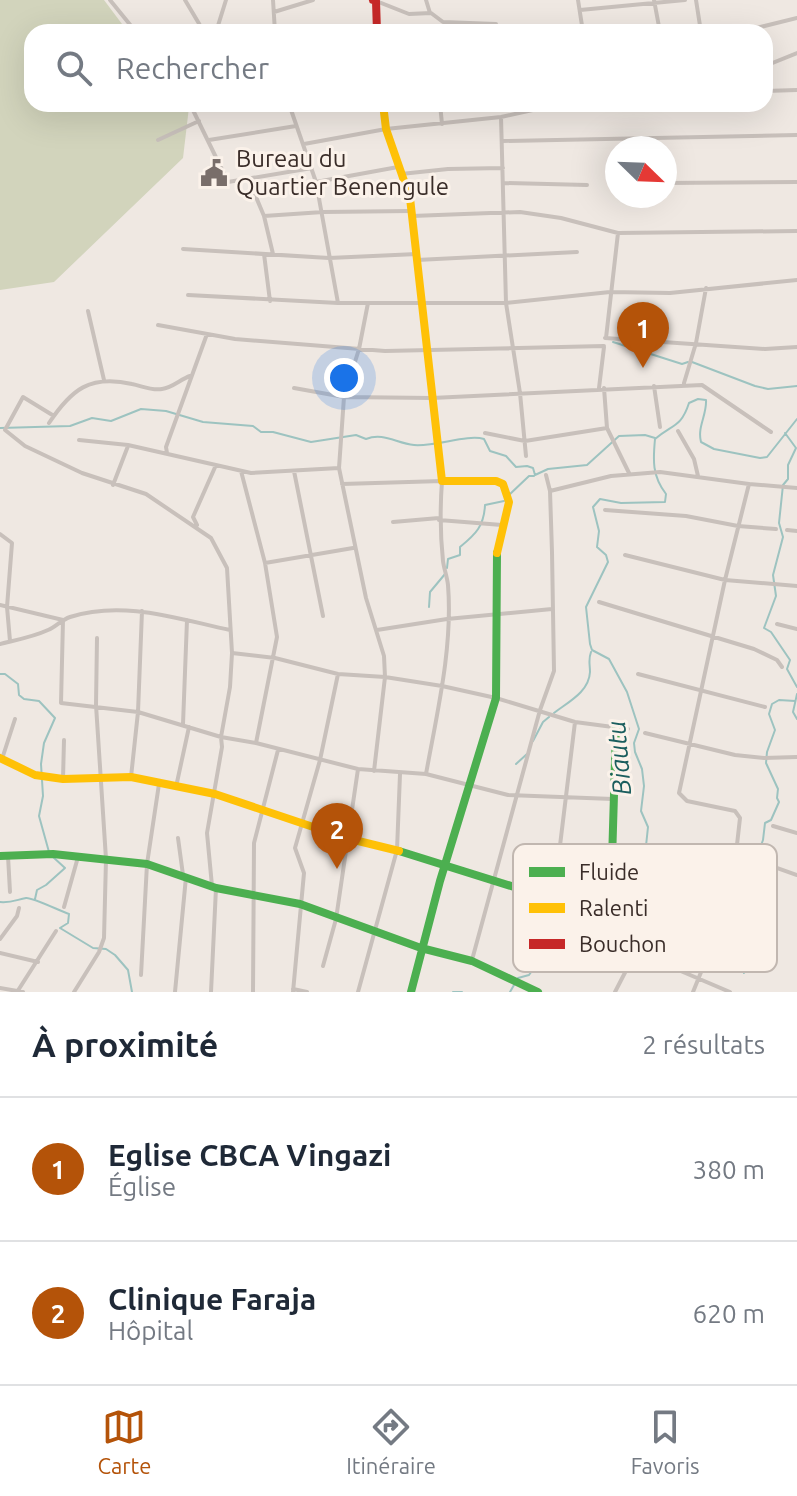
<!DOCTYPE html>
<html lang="fr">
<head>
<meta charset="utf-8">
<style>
  body { margin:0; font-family:Ubuntu,sans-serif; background:#f2f2f3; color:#1f2937 }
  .compass { position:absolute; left:605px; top:136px; width:72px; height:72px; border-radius:50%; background:#fff; box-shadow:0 8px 32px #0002; rotate:113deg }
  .you { position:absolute; left:344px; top:378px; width:28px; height:28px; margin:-20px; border:6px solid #fff; border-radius:50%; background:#1a73e8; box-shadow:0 0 0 12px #1a73e833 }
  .badge { display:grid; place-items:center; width:52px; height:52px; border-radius:50%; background:#b45309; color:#fff; font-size:26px; font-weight:700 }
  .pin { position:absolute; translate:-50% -66px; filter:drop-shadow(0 2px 4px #0008) }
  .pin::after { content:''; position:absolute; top:42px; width:28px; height:24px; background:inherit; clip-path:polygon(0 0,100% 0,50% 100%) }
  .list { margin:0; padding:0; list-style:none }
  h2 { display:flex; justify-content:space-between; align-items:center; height:104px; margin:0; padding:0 32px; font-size:34px }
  h2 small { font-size:26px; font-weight:400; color:#747a83 }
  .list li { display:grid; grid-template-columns:52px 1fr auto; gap:24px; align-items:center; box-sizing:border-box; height:144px; padding:0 32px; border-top:2px solid #e0e1e3 }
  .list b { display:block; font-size:30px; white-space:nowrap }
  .list p { margin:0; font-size:26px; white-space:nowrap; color:#747a83 }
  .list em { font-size:26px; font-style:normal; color:#747a83 }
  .icon { flex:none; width:44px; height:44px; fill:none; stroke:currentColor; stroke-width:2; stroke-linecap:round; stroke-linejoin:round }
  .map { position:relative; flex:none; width:797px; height:992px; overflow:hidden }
  .search { position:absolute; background:#fff; box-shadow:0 8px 32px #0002; left:24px; right:24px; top:24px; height:88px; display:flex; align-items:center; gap:20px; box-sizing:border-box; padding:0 28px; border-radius:24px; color:#747a83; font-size:30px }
  .sheet { height:392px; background:#fff }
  nav { display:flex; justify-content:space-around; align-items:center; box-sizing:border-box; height:112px; border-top:2px solid #e0e1e3; background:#fff; font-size:22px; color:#747a83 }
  nav a { display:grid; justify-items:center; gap:4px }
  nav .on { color:#b45309 }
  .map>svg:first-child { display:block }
  .green { fill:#d2d4bc }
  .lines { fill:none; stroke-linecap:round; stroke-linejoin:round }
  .stream { stroke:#9dc3c0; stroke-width:2 }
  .street { stroke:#c8c0bb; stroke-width:4 }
  .fast { stroke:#4caf50; stroke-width:8 }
  .slow { stroke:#ffc107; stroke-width:8 }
  .jam { stroke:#c62828; stroke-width:8 }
  .labels { text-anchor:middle; stroke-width:6; stroke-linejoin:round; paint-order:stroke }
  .poi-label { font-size:24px; fill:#3a2d29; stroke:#fbf2ea; text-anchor:start }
  .water-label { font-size:26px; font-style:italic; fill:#1b5e5e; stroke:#fbf2ea }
  .key { fill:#fbf2ea; stroke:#c1b7b0; stroke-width:2 }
  .key-label { font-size:22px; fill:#3a2d29 }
</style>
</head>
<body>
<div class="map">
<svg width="797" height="992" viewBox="0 0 797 992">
  <rect width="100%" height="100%" fill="#efe8e2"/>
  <!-- green -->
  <path class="green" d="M 0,0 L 104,0 L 128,32 L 32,32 L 32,104 L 187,104 L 189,107 L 183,158 L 54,282 L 0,290 Z"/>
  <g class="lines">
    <!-- stream -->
    <path class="stream" d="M 613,342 L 682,364 L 688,362
      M 692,362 L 755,386 L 768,389 L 797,386
      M 0,428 L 70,426 L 92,418 L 111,421 L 141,409 L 166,411 L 203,422 L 253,426 L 261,432 L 273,432 L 311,442 L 356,435 L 366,439 C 383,432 396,443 414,445 C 435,447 467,434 484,439 L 490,451 L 506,456 L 516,467 L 527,466 L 533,468 L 535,475 L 548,469 L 587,465 L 619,436 L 645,435 L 655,438
      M 785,433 L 796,448 L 788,465 L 788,479 L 783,485 L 779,523 L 783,537 L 773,575 L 776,596 L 764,628 L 771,632 L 790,660 L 787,669 L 797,687
      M 508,496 L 529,476 L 534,476
      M 447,568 L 448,559 L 460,555 L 460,547 C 476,534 484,526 485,505 L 504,501
      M 429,607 L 430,592 L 445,574
      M 0,674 L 5,674 L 18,684 L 19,695 L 24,699 L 39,701 L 55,718 L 44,743 L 41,764 L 43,796 L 39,816 L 49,852
      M 797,694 L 793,712 L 797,719
      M 554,713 C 568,702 589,692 590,672 C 590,664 588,660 591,652
      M 533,741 L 543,722 L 549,717
      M 516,764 L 527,754
      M 35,899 L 37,890 L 46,885 L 65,868 L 53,857
      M 0,902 C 11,903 16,900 26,898 C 32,897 60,911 69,914 L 68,923 L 60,928 L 93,948 L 106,949 L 115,955 L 128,970 L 132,992
      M 744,973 L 741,951 L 754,914 L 757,856 L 763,840 L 765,823 L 771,820 L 779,802 L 777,798 L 778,789 L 766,763 L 767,752 L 775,730 L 769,714 L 772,704 L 779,700 L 795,701
      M 453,992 L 462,992
      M 510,992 L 518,978 L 529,975 L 541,958 L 550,959 L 558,949 L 591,935 L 606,924 L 636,895 L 643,874 L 648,827 L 641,811 L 644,786 L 642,769 L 635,752 L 634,743 L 639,729 L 627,692 L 609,659 L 592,650 L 590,644 L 586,607 L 608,562 L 606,555 L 597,547 L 599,531 L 593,507 L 600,499 L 621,503 L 665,502 L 666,494 C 652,476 653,460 655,439 C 672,424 681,428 689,403 L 698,399 L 706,400 C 707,415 697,427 701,442 L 714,449 L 760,458 L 767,457 L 797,419"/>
    <!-- street -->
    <path class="street" d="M 110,0 L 136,32
      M 185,0 L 204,32
      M 273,0 L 275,32
      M 426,0 L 430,13
      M 578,0 L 583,32
      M 654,0 L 660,32
      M 696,0 L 701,32
      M 376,1 L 409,14 L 431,13 L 443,22 L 496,24
      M 580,10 L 685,0
      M 274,12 L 313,0
      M 216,32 L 226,0
      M 740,32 L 797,18
      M 765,66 L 797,53
      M 765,91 L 797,90
      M 190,104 L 228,182 L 312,168
      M 289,104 L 316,182 L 338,303
      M 440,104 L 442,124
      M 501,117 L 506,303 L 520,393 L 526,456
      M 158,140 L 199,121
      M 209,140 L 296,126
      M 503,141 L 797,135
      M 304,144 L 386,129 L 501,117 L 560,104
      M 401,174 L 448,169 L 503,168
      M 248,178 L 264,216 L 273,254
      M 316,182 L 398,167
      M 503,183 L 587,185
      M 665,183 L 797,182
      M 264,216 L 323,212 L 411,211
      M 412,216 L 520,212 L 561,218 L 618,233 L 797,231
      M 183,249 L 329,258 L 417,254
      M 264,254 L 270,301
      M 417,260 L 577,252
      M 188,295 L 338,303 L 506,303 L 610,292 L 670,293 L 797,280
      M 368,303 L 359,349 L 344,397 L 339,468 L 366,598 L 384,656 L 385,677 L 374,771
      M 88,311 L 104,380
      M 158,325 L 235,339 L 385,351 L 604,346
      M 605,338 L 765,349 L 797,347
      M 606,338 L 618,233
      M 684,383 L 696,343 L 706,288
      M 654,386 L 660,427
      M 294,388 L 344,397 L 432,398 L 702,385 L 771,432
      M 599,388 L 604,347
      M 604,388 L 607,428 L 629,473
      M 54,416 L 23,397 L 5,430 L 25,446 L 82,473 L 146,494 L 211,538 L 227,568 L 232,653 L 230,687 L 221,737 L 222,747 L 207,833 L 212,886
      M 49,423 C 71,390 90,374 132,384 C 142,386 152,391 162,389 C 172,388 181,379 190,376
      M 678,431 L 694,459 L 698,476
      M 485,433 L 525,441 L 607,428
      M 79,440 L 128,445 L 251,473 L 339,468
      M 167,453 L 166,447 L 207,334
      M 241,471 L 265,563 L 277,637 L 256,743
      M 294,471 L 323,616
      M 342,484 L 442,481 C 440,508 440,533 443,561 C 444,569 447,576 448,585 C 453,647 437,713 426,774
      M 113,485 L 128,446
      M 550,491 L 611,476 L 660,472 L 749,484 L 797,488
      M 605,510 L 686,516 L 738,526 L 776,529
      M 439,520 L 502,525
      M 393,522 L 439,518
      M 197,525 L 193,517 L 216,465
      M 787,530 L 797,531
      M 0,534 L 12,543 L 7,607 L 10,641
      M 625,555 L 725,580 L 797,586
      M 265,563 L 353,548
      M 599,602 L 754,649 L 777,660 L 782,667
      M 0,605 L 63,620
      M 63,620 L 61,703 L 138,712 L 221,737 L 256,743 L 358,769 L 426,774 L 508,795 L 613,799
      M 777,624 L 797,629
      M 377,630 L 447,619 L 552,609
      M 0,644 C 16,640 33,637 48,630 C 56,627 61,620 70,617 C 123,600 178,619 230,630
      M 232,653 L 275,658 L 338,674 L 385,677 L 442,686 L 496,698 L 575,722 L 628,729
      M 638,674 L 765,707
      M 183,724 L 187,620
      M 645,733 L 735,755 L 764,758 L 797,757
      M 2,759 L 15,719
      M 131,777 L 138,712 L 142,611
      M 63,779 L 64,740
      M 176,787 L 189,727
      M 773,826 L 797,833
      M 178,838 L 183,875
      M 8,856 L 10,892
      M 760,862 L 797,875
      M 606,880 L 721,927
      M 64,907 L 78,857
      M 0,939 L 17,916 L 19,908
      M 533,944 L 558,862 L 575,722
      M 0,953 L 38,962
      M 472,960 L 540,710 L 554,671 L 552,552 L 550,491 L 546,475
      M 323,966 L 336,919 L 358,769
      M 669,966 L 730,992
      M 141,975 L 147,864 L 159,784
      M 0,988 L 23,992
      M 293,989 L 307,992
      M 17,992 L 56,931
      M 74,992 L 99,952 L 104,938 L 106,859 L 96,705 L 97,638
      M 175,992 L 186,877
      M 211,992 L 216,888
      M 253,992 L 254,843 L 278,750
      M 293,992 L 304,873 L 295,848 L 320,760 L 338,674
      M 358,992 L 397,850 L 400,774
      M 615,992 L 662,901 L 673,868
      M 693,992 L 731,898 L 740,818 L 735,811 L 687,801 L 679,793 L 725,580 L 749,484"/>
    <!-- fast -->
    <path class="fast" d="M 399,851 L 591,911 L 612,861 L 616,728
      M 0,856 L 53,854 L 147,864 L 216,888 L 300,904 L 421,948 L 472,961 L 538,992
      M 411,992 L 440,881 L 496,698 L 497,553"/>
    <!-- slow -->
    <path class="slow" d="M 383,104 L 386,129 L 410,198 L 442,481 L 496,481 L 503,484 L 509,502 L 497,553
      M 0,758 L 35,775 L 63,779 L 131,777 L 215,794 L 346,838 L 399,851"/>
    <!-- jam -->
    <path class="jam" d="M 373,0 L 376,1 L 377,32"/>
  </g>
  <!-- icons -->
  <defs>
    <g id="civic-bare" transform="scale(2.16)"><path d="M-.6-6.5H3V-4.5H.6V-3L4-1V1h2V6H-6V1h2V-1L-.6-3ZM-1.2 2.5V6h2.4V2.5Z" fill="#796e6a" stroke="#fbf2ea" stroke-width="2.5" paint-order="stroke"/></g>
  </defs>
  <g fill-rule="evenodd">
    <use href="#civic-bare" x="214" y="173"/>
  </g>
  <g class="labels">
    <!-- poi labels -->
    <g class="poi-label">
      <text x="236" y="167">Bureau du<tspan x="236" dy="28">Quartier Benengule</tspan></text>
    </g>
    <!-- water labels -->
    <g class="water-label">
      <text transform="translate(619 758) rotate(-95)" y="9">Biautu</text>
    </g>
  </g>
  <!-- legend -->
  <rect x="513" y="844" width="264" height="128" rx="12" class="key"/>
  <rect x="529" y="867" width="36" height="10" fill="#4caf50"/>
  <rect x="529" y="903" width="36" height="10" fill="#ffc107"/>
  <rect x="529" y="939" width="36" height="10" fill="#c62828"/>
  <g class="key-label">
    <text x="579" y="880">Fluide</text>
    <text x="579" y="916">Ralenti</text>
    <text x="579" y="952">Bouchon</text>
  </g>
</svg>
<svg class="compass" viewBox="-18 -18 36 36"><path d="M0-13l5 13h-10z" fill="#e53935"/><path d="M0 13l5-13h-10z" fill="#747a83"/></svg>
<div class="you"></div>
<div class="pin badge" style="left:643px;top:368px">1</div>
<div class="pin badge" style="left:337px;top:869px">2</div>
<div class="search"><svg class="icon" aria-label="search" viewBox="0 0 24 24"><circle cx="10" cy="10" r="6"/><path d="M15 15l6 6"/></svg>Rechercher</div>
</div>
<section class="sheet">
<h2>À proximité<small>2 résultats</small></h2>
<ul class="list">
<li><span class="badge">1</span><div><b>Eglise CBCA Vingazi</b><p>Église</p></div><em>380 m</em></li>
<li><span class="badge">2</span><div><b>Clinique Faraja</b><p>Hôpital</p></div><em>620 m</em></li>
</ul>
</section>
<nav>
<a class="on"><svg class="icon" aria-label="map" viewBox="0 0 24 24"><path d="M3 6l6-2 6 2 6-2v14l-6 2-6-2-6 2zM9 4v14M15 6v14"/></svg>Carte</a>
<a><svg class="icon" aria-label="directions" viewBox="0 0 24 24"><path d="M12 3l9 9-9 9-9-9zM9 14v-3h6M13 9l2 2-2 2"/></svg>Itinéraire</a>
<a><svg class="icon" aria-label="saved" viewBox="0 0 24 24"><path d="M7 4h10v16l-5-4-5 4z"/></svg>Favoris</a>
</nav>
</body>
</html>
